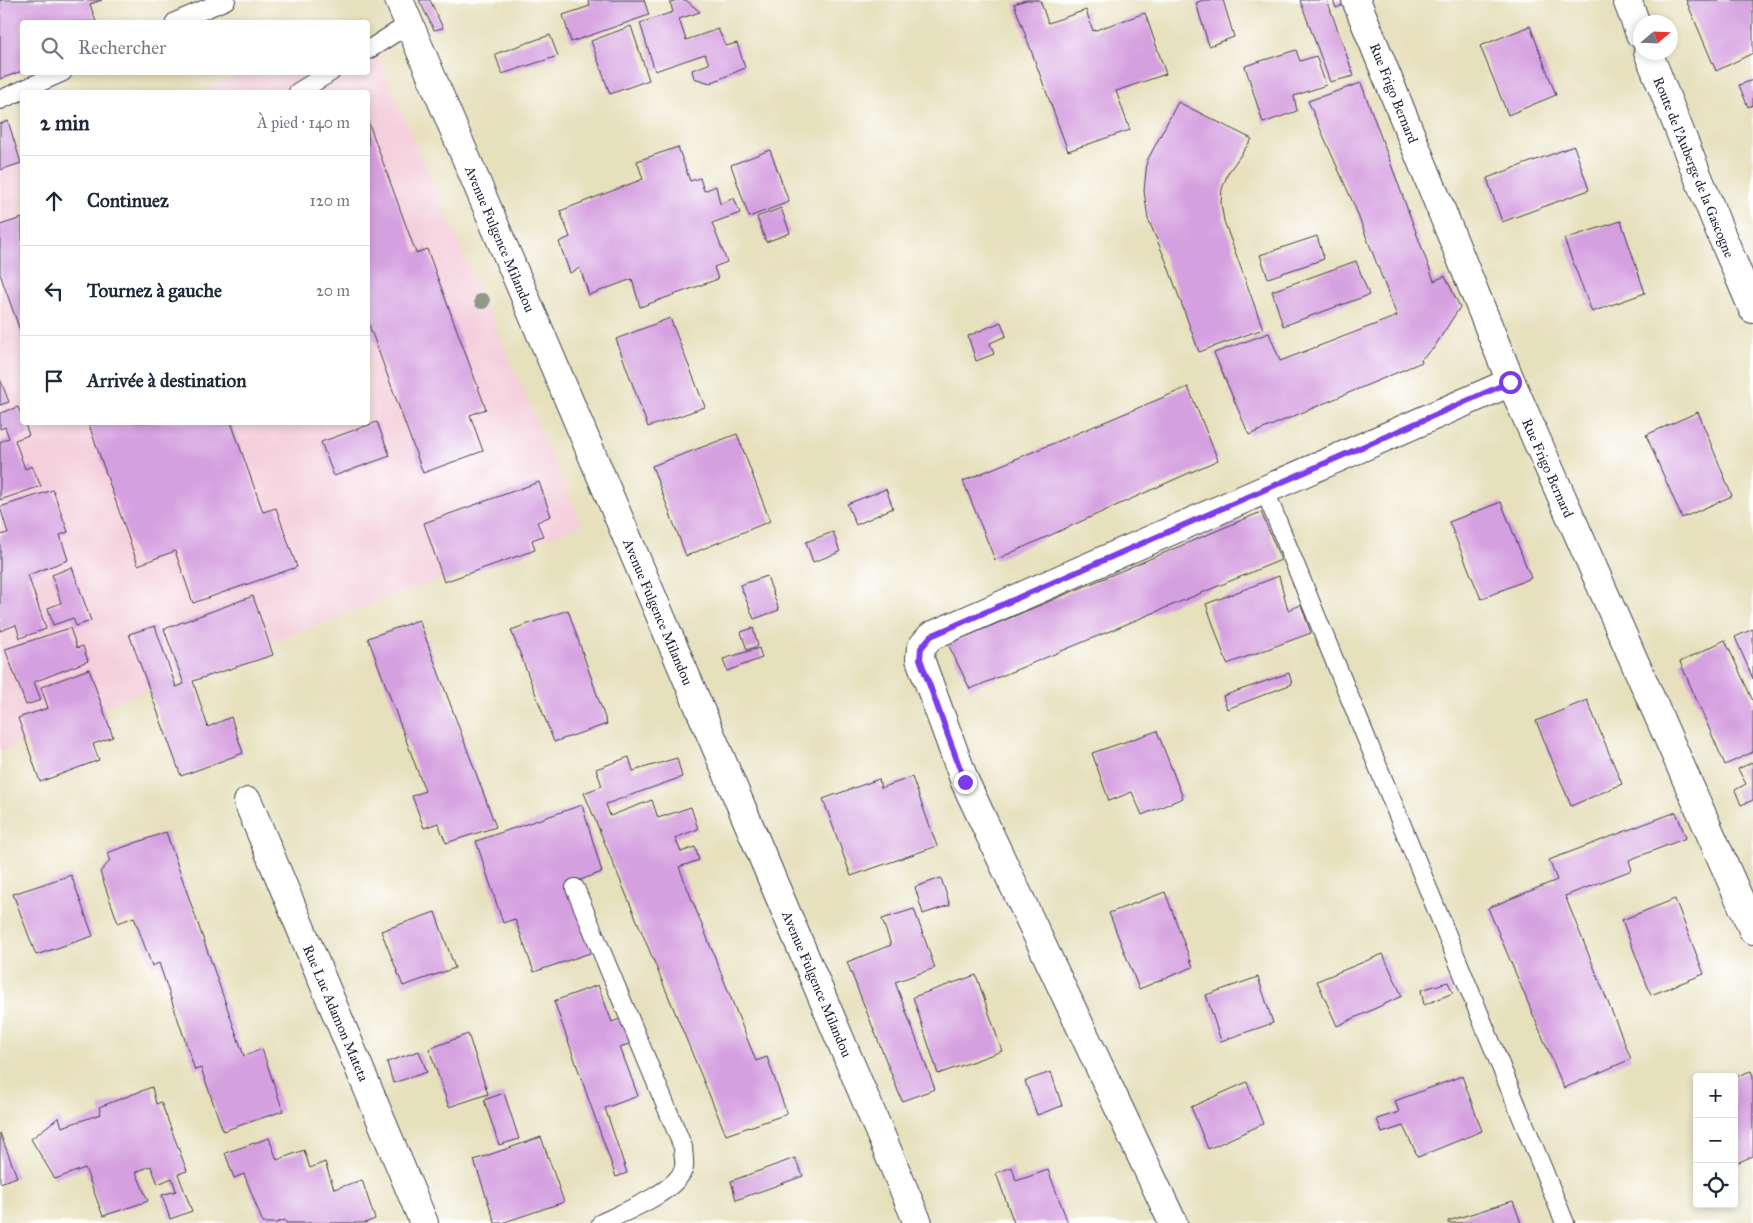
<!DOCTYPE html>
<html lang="fr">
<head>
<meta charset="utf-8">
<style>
  body { margin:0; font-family:"IM FELL Great Primer",serif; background:#f2f2f3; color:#1f2937 }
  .controls { position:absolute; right:15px; bottom:15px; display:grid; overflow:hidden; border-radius:5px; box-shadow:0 2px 8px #0003 }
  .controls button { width:45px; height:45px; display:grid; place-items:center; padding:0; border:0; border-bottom:1px solid #e0e1e3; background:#fff; color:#1f2937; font:25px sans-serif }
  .compass { position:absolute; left:1633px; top:15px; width:45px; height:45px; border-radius:50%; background:#fff; box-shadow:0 2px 8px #0003; rotate:71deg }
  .stop { position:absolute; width:15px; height:15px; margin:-11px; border:4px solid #7c3aed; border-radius:50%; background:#fff }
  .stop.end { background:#7c3aed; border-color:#fff; box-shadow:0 1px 5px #0008 }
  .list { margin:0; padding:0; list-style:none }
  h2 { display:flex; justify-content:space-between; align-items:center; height:65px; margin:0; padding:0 20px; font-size:21px }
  h2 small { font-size:16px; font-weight:400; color:#747a83 }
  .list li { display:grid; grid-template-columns:32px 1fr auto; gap:15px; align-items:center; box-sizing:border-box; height:90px; padding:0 20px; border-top:1px solid #e0e1e3 }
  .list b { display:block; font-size:19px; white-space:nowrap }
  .list em { font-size:16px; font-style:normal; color:#747a83 }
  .icon { flex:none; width:28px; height:28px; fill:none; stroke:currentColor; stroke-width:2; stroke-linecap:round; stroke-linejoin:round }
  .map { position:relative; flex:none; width:1753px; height:1223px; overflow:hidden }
  .search { position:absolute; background:#fff; box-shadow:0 2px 8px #0003; left:20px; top:20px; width:350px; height:55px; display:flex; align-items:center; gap:12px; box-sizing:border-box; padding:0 18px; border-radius:5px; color:#747a83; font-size:19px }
  .panel { position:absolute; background:#fff; box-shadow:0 2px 8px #0003; left:20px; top:90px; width:350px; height:335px; border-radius:5px }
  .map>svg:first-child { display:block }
  .built { fill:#f4cfdc }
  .building { fill:#d5a0e0 }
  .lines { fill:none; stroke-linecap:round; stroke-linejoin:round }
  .service-casing { stroke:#403e4e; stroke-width:20 }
  .minor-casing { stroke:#403e4e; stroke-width:30 }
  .tertiary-casing { stroke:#403e4e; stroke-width:30 }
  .service { stroke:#fff; stroke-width:18 }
  .minor { stroke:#fff; stroke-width:28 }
  .tertiary { stroke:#fff; stroke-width:28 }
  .tree { fill:#8e9a87 }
  .route { stroke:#7c3aed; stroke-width:6 }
  .labels { text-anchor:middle; stroke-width:4; stroke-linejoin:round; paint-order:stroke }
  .street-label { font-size:14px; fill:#22223b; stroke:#fff }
</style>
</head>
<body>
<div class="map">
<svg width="1753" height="1223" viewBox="0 0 1753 1223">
  <rect width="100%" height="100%" fill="#fff"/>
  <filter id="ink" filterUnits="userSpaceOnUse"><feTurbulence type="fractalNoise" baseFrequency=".02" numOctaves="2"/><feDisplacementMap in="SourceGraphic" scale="10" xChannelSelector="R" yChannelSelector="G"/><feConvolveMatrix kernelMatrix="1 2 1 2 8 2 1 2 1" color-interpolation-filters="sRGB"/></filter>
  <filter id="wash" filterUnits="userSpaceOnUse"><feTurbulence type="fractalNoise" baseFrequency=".0096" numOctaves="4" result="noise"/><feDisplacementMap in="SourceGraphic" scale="20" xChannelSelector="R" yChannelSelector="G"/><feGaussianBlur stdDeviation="1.12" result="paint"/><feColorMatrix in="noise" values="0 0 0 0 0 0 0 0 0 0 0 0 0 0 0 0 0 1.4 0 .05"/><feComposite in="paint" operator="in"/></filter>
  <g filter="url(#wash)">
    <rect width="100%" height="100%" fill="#e7e0bd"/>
    <!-- built -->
    <path class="built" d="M 368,34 L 582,525 L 147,690 L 0,751 L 0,170 L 22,161 L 22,422 L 368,422 L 368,92 L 196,92 L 246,73 L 368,72 Z"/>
    <g id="blocks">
      <!-- building -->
      <path class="building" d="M 0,0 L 102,0 L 90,4 L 96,22 L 22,22 L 22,71 L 0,79 Z
        M 419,0 L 430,0 L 443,28 L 434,30 Z
        M 588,0 L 644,0 L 649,15 L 571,42 L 563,15 L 590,6 Z
        M 677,0 L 686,0 L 700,12 L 679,19 L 686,40 L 718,29 L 726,46 L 737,43 L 745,68 L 710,83 L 694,78 L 692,70 L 709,64 L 705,54 L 655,71 L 640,23 L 673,12 L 670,2 Z
        M 1026,0 L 1040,0 L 1048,23 L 1086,10 L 1093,31 L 1145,13 L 1166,74 L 1116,91 L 1130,130 L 1068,151 L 1014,4 Z
        M 1203,0 L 1223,0 L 1234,37 L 1209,46 L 1196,3 Z
        M 1300,0 L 1327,0 L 1354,76 L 1330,82 Z
        M 1333,0 L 1347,0 L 1348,3 L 1336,8 Z
        M 1686,0 L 1753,0 L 1753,53 L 1716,71 Z
        M 631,26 L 649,80 L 610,94 L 591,41 Z
        M 1530,26 L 1556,95 L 1508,115 L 1480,46 Z
        M 550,35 L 558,56 L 502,74 L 495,54 Z
        M 1296,50 L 1300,61 L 1316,56 L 1326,85 L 1294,96 L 1297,111 L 1263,123 L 1245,66 Z
        M 1753,80 L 1753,105 L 1748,107 L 1739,85 Z
        M 1361,83 L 1434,281 L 1445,276 L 1460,307 L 1433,349 L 1421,359 L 1422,362 L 1249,435 L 1214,353 L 1269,333 L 1280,361 L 1397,316 L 1354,205 L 1308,101 Z
        M 1178,102 L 1252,139 L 1228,173 L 1222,189 L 1221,204 L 1224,221 L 1263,329 L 1199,352 L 1166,261 L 1148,219 L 1144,191 L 1147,161 Z
        M 8,121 L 21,163 L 0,170 L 0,124 Z
        M 368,121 L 416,253 L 427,249 L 486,409 L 470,415 L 483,451 L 423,473 L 368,322 Z
        M 1574,146 L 1589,190 L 1502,222 L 1487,178 Z
        M 678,147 L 690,181 L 700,178 L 704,191 L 716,186 L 720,204 L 734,198 L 740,213 L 712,223 L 727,262 L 714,267 L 718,279 L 640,307 L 632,279 L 589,295 L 580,268 L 570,273 L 559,242 L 570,237 L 560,211 L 643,179 L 637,161 Z
        M 770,150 L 789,202 L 749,217 L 731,165 Z
        M 781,208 L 790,233 L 766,242 L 757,217 Z
        M 22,218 L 22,336 L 0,274 L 0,225 Z
        M 1621,221 L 1645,293 L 1592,312 L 1564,239 Z
        M 1317,236 L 1324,259 L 1268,278 L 1260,255 Z
        M 1356,261 L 1369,295 L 1283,326 L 1272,291 Z
        M 670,318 L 705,407 L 648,427 L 616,339 Z
        M 1001,322 L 1006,336 L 990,343 L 994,354 L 976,361 L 968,336 Z
        M 0,379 L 9,402 L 0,405 Z
        M 1188,387 L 1218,460 L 995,560 L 963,481 Z
        M 18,407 L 29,435 L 15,440 L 25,469 L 32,466 L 41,486 L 0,500 L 0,442 L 9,438 L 5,427 L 0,429 L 0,413 Z
        M 1698,412 L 1732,496 L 1682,518 L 1646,435 Z
        M 88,422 L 231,422 L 263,512 L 276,508 L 297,567 L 193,603 L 175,551 L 138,565 Z
        M 377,422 L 390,456 L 334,476 L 321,442 Z
        M 737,434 L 770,521 L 686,556 L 652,466 Z
        M 539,482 L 551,516 L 537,522 L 543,536 L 532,540 L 535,550 L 444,582 L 424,523 Z
        M 886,489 L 893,508 L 856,525 L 847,504 Z
        M 53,490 L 68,532 L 60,535 L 68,560 L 28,575 L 46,629 L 20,638 L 16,625 L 0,631 L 0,535 L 8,533 L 0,507 Z
        M 1501,502 L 1531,578 L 1481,599 L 1449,522 Z
        M 1261,512 L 1281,560 L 970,689 L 948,644 Z
        M 833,532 L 840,552 L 813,562 L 806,542 Z
        M 72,567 L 91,621 L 76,626 L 73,618 L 53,625 L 48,608 L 61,603 L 52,575 Z
        M 767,576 L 779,610 L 754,619 L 740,585 Z
        M 1279,576 L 1288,610 L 1301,605 L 1311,633 L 1227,664 L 1206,604 Z
        M 253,596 L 273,655 L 193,681 L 208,727 L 231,717 L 243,753 L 181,776 L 129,634 L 155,626 L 176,687 L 184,684 L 164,629 Z
        M 568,610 L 607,724 L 554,742 L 511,630 Z
        M 419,620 L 496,827 L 446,843 L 438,823 L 424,828 L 412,796 L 425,791 L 368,638 Z
        M 70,628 L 77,648 L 83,646 L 88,661 L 34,682 L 41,700 L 26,705 L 5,649 Z
        M 753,628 L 758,646 L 747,650 L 741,632 Z
        M 1753,629 L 1753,679 L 1735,637 Z
        M 1725,640 L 1753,701 L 1753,752 L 1725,765 L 1680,662 Z
        M 759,648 L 762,658 L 727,671 L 723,659 Z
        M 89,669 L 113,737 L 93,744 L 99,760 L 40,782 L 18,718 L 48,708 L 41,687 Z
        M 1289,673 L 1292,684 L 1227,709 L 1223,696 Z
        M 1587,700 L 1622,784 L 1571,806 L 1536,721 Z
        M 1157,731 L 1183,798 L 1142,815 L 1132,792 L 1109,801 L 1092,753 Z
        M 629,757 L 633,771 L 677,758 L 682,777 L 606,804 L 610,816 L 652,800 L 658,818 L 691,807 L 698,829 L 675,838 L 681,852 L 695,847 L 699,860 L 679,867 L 756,1061 L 767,1057 L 787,1114 L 726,1135 L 584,793 L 602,786 L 596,769 Z
        M 1753,762 L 1753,800 L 1741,805 L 1735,790 L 1746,784 L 1738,769 Z
        M 912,777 L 937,846 L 851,876 L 823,799 L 879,779 L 881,788 Z
        M 582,805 L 602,872 L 567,885 L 593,952 L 534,972 L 515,919 L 503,923 L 476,841 Z
        M 1676,812 L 1686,838 L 1629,860 L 1632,870 L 1565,896 L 1631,1059 L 1564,1088 L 1488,908 L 1557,880 L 1549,860 Z
        M 166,832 L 244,1056 L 262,1049 L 283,1111 L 223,1131 L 201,1068 L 195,1070 L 159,963 L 152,966 L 134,917 L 118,923 L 100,872 L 110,861 L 107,853 Z
        M 71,875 L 93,936 L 36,955 L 13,894 Z
        M 941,878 L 950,905 L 923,914 L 915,887 Z
        M 1165,892 L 1193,967 L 1139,989 L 1109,913 Z
        M 1675,899 L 1704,974 L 1651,995 L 1622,920 Z
        M 914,909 L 935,968 L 895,982 L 935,1089 L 902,1101 L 847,962 L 891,945 L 882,919 Z
        M 435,912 L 455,968 L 403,986 L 381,931 Z
        M 1383,954 L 1402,996 L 1337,1026 L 1317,981 Z
        M 976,975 L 1002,1051 L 938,1074 L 913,997 Z
        M 1258,977 L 1273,1023 L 1221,1041 L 1206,995 Z
        M 1448,982 L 1453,993 L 1424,1005 L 1421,990 Z
        M 598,985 L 612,1022 L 623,1018 L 632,1043 L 620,1047 L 638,1096 L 605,1108 L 627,1173 L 616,1177 L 554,1001 Z
        M 468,1034 L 488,1094 L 449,1107 L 429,1049 Z
        M 419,1051 L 427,1072 L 393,1083 L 387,1062 Z
        M 1751,1071 L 1753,1076 L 1753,1156 L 1734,1164 L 1734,1077 Z
        M 1051,1072 L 1062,1106 L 1037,1115 L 1025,1081 Z
        M 1462,1076 L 1482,1131 L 1418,1157 L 1403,1126 L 1382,1133 L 1377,1119 L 1399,1112 L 1395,1101 Z
        M 1247,1082 L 1263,1124 L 1208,1149 L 1191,1107 Z
        M 152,1087 L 156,1104 L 161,1102 L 187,1171 L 178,1174 L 192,1211 L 170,1219 L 162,1195 L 176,1191 L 172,1178 L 158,1184 L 151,1166 L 136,1172 L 148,1201 L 103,1216 L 85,1168 L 55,1179 L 31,1139 L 59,1117 L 62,1127 L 101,1114 L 99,1107 Z
        M 504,1093 L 519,1139 L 499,1145 L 484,1100 Z
        M 0,1133 L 17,1177 L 0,1183 Z
        M 541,1137 L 564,1202 L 502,1223 L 495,1223 L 474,1160 Z
        M 269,1138 L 277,1160 L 304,1150 L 310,1168 L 325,1162 L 334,1189 L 362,1180 L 375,1219 L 365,1223 L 286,1223 L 285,1220 L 276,1223 L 263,1223 L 244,1174 L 234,1178 L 225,1153 Z
        M 795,1158 L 803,1176 L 736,1200 L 731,1181 Z
        M 1012,1167 L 1016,1181 L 1048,1170 L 1068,1223 L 1014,1223 L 996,1173 Z
        M 1513,1201 L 1521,1223 L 1448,1223 L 1448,1221 Z"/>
    </g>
  </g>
  <g filter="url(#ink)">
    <use href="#blocks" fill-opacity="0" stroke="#403e4e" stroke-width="1"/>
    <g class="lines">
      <!-- service casing -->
      <g class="service-casing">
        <path id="service" d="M 175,22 L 226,0
          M 368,50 L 409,24
          M 298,92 L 331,72
          M 0,100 L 63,72
          M 1265,491 L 1565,1223
          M 575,888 L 683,1147 C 683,1153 685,1162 684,1167 C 679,1191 622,1213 601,1223"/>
      </g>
      <!-- minor casing -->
      <g class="minor-casing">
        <path id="minor" d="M 399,0 L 918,1223
          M 1356,0 L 1511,382 L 1753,930
          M 248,802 L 424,1223
          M 1173,1223 L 965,782 L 920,659 L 921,648 L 931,636 L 1511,382"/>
      </g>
      <!-- tertiary casing -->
      <g class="tertiary-casing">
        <path id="tertiary" d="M 1627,0 L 1640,34
          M 1648,52 L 1721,234 L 1753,309"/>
      </g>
      <!-- service -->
      <use href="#service" class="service"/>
      <!-- minor -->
      <use href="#minor" class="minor"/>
      <!-- tertiary -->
      <use href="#tertiary" class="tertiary"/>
    </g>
    <!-- trees -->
    <circle class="tree" cx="482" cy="301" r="8"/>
  </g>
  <g class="lines" filter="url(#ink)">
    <!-- route -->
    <path class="route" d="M 965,782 L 920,659 L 921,648 L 931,636 L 1510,382"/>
  </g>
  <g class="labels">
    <!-- street labels -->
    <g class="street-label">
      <text transform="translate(1394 93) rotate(68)" y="5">Rue Frigo Bernard</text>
      <text transform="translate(1694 167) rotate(68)" y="5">Route de l'Auberge de la Gascogne</text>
      <text transform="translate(500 239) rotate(67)" y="5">Avenue Fulgence Milandou</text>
      <text transform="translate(1548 468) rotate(66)" y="5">Rue Frigo Bernard</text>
      <text transform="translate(658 612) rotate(67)" y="5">Avenue Fulgence Milandou</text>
      <text transform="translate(817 984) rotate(67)" y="5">Avenue Fulgence Milandou</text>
      <text transform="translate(336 1013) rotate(67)" y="5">Rue Luc Adamon Mateta</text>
    </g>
  </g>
</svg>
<div class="controls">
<button>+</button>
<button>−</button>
<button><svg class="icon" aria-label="locate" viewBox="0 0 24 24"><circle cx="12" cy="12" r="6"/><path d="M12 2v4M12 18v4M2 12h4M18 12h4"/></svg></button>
</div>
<svg class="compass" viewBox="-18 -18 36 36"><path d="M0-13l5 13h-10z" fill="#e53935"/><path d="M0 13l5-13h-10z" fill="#747a83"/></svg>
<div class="stop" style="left:1510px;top:382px"></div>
<div class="stop end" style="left:965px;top:782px"></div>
<div class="search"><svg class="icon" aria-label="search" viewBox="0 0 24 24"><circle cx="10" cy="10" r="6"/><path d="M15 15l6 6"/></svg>Rechercher</div>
<section class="panel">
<h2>2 min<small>À pied · 140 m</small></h2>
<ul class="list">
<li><svg class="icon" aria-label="ahead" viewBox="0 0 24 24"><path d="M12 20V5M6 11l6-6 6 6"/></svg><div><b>Continuez</b></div><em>120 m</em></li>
<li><svg class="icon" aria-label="left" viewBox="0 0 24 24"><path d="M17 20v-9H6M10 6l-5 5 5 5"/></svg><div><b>Tournez à gauche</b></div><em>20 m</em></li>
<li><svg class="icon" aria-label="arrive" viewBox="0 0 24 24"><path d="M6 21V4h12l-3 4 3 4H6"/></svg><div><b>Arrivée à destination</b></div></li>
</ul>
</section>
</div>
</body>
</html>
